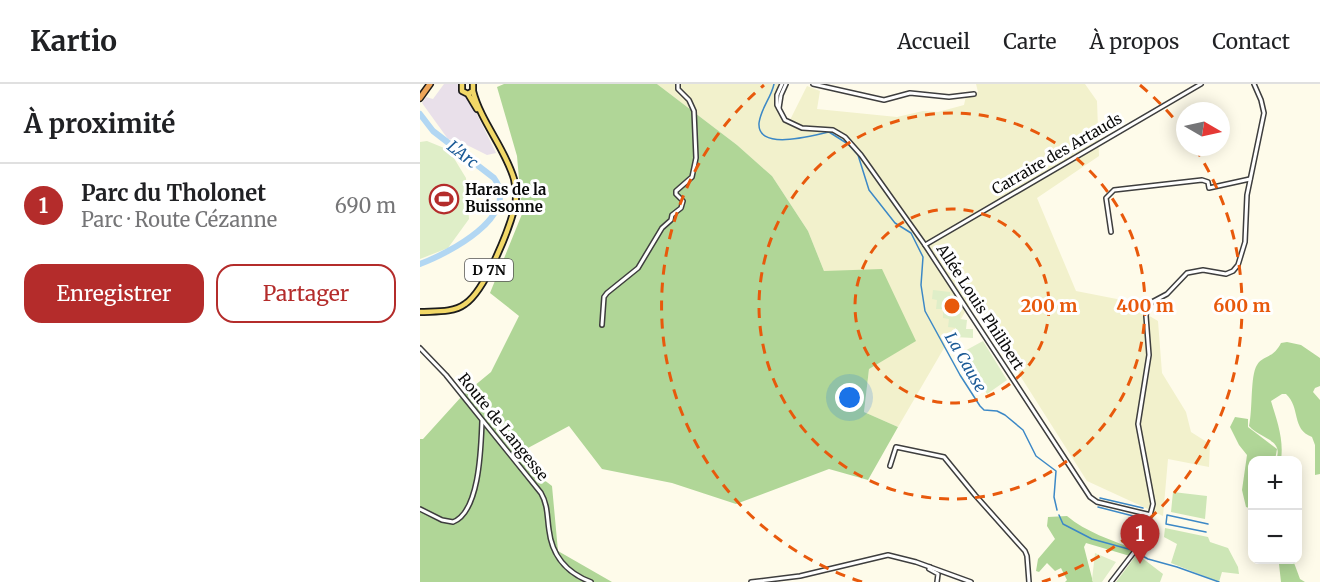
<!DOCTYPE html>
<html lang="fr">
<head>
<meta charset="utf-8">
<style>
  body { margin:0; font-family:Merriweather,serif; background:#f2f2f2; color:#202124 }
  .controls { position:absolute; right:18px; bottom:18px; display:grid; overflow:hidden; border-radius:12px; box-shadow:0 3px 15px #0003 }
  .controls button { width:54px; height:54px; display:grid; place-items:center; padding:0; border:0; border-bottom:2px solid #e0e0e0; background:#fff; color:#202124; font:30px sans-serif }
  .compass { position:absolute; left:756px; top:18px; width:54px; height:54px; border-radius:50%; background:#fff; box-shadow:0 3px 15px #0003; rotate:99deg }
  .you { position:absolute; left:430px; top:314px; width:21px; height:21px; margin:-15px; border:4px solid #fff; border-radius:50%; background:#1a73e8; box-shadow:0 0 0 9px #1a73e833 }
  .badge { display:grid; place-items:center; width:39px; height:39px; border-radius:50%; background:#b42c2b; color:#fff; font-size:20px; font-weight:700 }
  .pin { position:absolute; translate:-50% -50px; filter:drop-shadow(0 2px 3px #0008) }
  .pin::after { content:''; position:absolute; top:32px; width:21px; height:18px; background:inherit; clip-path:polygon(0 0,100% 0,50% 100%) }
  .list { margin:0; padding:0; list-style:none }
  h2 { display:flex; justify-content:space-between; align-items:center; height:78px; margin:0; padding:0 24px; font-size:26px }
  h2 small { font-size:20px; font-weight:400; color:#757577 }
  .list li { display:grid; grid-template-columns:39px 1fr auto; gap:18px; align-items:center; box-sizing:border-box; height:84px; padding:0 24px; border-top:2px solid #e0e0e0 }
  .list b { display:block; font-size:22px; white-space:nowrap }
  .list p { margin:0; font-size:20px; white-space:nowrap; color:#757577 }
  .list em { font-size:20px; font-style:normal; color:#757577 }
  .actions { display:flex; gap:12px; padding:18px 24px }
  .actions a { flex:1; padding:14px 0; border:2px solid #b42c2b; border-radius:18px; text-align:center; font-size:21px; color:#b42c2b }
  .actions .main { background:#b42c2b; color:#fff }
  .map { position:relative; flex:none; width:900px; height:498px; overflow:hidden }
  header { display:flex; align-items:center; gap:36px; box-sizing:border-box; height:84px; padding:0 30px; background:#fff; border-bottom:2px solid #e0e0e0 }
  header strong { font-size:28px }
  nav { display:flex; gap:33px; margin-inline-start:auto; font-size:21px }
  main { display:flex }
  aside { flex:1; background:#fff }
  .map>svg:first-child { display:block }
  .industrial { fill:#e9e0ea }
  .farmland { fill:#f2f1cc }
  .green { fill:#cde6b6 }
  .forest { fill:#b0d697 }
  .pitch { fill:#dfeec8 }
  .lines { fill:none; stroke-linecap:round; stroke-linejoin:round }
  .stream { stroke:#3c88c6; stroke-width:1.5 }
  .river { stroke:#b2d7f3; stroke-width:6 }
  .minor-casing { stroke:#3e3e3e; stroke-width:6 }
  .tertiary-casing { stroke:#3e3e3e; stroke-width:6 }
  .primary-casing { stroke:#1c1c1c; stroke-width:8 }
  .motorway-casing { stroke:#1c1c1c; stroke-width:8 }
  .minor { stroke:#fff; stroke-width:3 }
  .tertiary { stroke:#fff; stroke-width:3 }
  .primary { stroke:#f2d867; stroke-width:4.5 }
  .motorway { stroke:#eda559; stroke-width:5 }
  .ring { fill:none; stroke:#e8590c; stroke-width:3; stroke-dasharray:10 8 }
  .labels { text-anchor:middle; stroke-width:6; stroke-linejoin:round; paint-order:stroke }
  .shield { fill:#fff; stroke:#545454; stroke-width:1.5 }
  .shield-label { font-size:14px; font-weight:bold; fill:#0b0b0b }
  .street-label { font-size:15px; fill:#0b0b0b; stroke:#fff }
  .poi-label { font-size:15px; font-weight:bold; fill:#0b0b0b; stroke:#fff; text-anchor:start }
  .water-label { font-size:16px; font-style:italic; fill:#1b5a96; stroke:#fff }
  .centre { fill:#e8590c; stroke:#fff; stroke-width:3 }
  .ring-label { font-size:18px; text-anchor:middle; font-weight:bold; fill:#e8590c; stroke:#fff; stroke-width:6; stroke-linejoin:round; paint-order:stroke }
</style>
</head>
<body>
<header>
<strong>Kartio</strong>
<nav><a>Accueil</a><a>Carte</a><a>À propos</a><a>Contact</a></nav>
</header>
<main>
<aside>
<h2>À proximité<small></small></h2>
<ul class="list">
<li><span class="badge">1</span><div><b>Parc du Tholonet</b><p>Parc · Route Cézanne</p></div><em>690 m</em></li>
</ul>
<div class="actions"><a class="main">Enregistrer</a><a>Partager</a></div>
</aside>
<div class="map">
<svg width="900" height="498" viewBox="0 0 900 498">
  <rect width="100%" height="100%" fill="#fefbea"/>
  <!-- industrial -->
  <path class="industrial" d="M 24,0 L 40,0 L 43,10 L 49,14 L 76,69 L 67,71 L 39,57 L 28,55 L 2,19 L 6,13 L 13,15 Z"/>
  <!-- farmland -->
  <path class="farmland" d="M 237,0 L 362,0 L 357,16 L 361,31 L 369,38 L 387,2 L 400,7 L 397,25 L 477,33 L 503,27 L 518,28 L 544,21 L 546,12 L 558,8 L 556,0 L 665,0 L 677,17 L 679,72 L 617,114 L 656,207 L 702,216 L 738,237 L 742,289 L 766,328 L 771,348 L 790,360 L 789,383 L 748,375 L 743,432 L 667,397 L 552,216 L 478,343 L 444,328 L 449,285 L 404,187 L 388,147 L 352,92 L 317,61 Z"/>
  <!-- green -->
  <path class="green" d="M 753,408 L 787,412 L 785,435 L 751,428 Z
    M 745,444 L 788,453 L 790,458 L 808,464 L 818,483 L 819,490 L 802,488 L 799,498 L 751,479 L 757,460 L 744,453 Z
    M 717,470 L 743,490 L 740,498 L 696,498 Z"/>
  <!-- forest -->
  <path class="forest" d="M 84,0 L 237,0 L 317,61 L 352,92 L 388,147 L 404,187 L 462,185 L 496,257 L 449,285 L 444,328 L 478,343 L 448,396 L 409,385 L 316,420 L 252,399 L 182,385 L 149,342 L 93,372 L 132,402 L 138,467 L 192,498 L 0,498 L 0,355 L 3,355 L 42,312 L 71,288 L 99,232 L 70,209 L 102,130 L 97,72 L 77,3 Z
    M 867,258 L 881,261 L 900,274 L 900,302 L 895,304 L 893,308 L 900,316 L 900,390 L 895,391 L 895,361 L 892,353 C 871,345 881,324 866,310 L 862,310 L 851,317 C 857,337 864,355 861,376 L 856,376 C 864,355 842,356 829,342 C 833,325 830,292 837,281 C 843,271 853,275 861,259 Z
    M 815,333 L 828,335 L 828,343 L 857,365 L 855,376 L 832,376 L 832,425 L 826,423 L 822,406 L 827,371 L 819,361 L 810,343 Z
    M 647,432 C 666,448 691,456 714,465 L 710,472 L 666,459 L 664,463 L 673,498 L 645,498 L 647,496 L 641,484 L 635,487 L 627,479 L 619,488 L 616,487 L 618,475 L 635,455 L 627,442 L 628,433 Z
    M 856,476 L 873,476 L 880,495 L 885,498 L 861,498 L 859,480 Z"/>
  <!-- pitch -->
  <path class="pitch" d="M 7,57 L 29,66 L 46,94 L 49,135 L 28,164 L 0,175 L 0,58 Z
    M 513,206 L 530,208 L 530,216 L 535,217 L 534,226 L 541,226 L 540,235 L 547,236 L 546,245 L 553,245 L 553,254 L 535,253 L 536,244 L 528,243 L 529,235 L 523,234 L 523,225 L 516,225 L 517,216 L 512,215 Z
    M 563,257 L 587,296 L 567,310 L 541,269 Z
    M 675,469 L 696,478 L 682,498 L 673,498 L 672,496 Z"/>
  <g class="lines">
    <!-- stream -->
    <path class="stream" d="M 354,0 C 351,14 341,24 339,39 C 337,68 394,51 409,48 L 428,60 L 438,71 L 449,106 L 475,139 L 491,149 L 503,173 L 501,201 L 505,227 L 540,291 L 560,322 L 564,326 L 577,327 L 585,331 L 603,346 L 616,372 L 636,387 L 634,413 L 637,426
      M 680,414 L 723,424
      M 678,423 L 721,434
      M 639,431 L 643,440 L 672,455 L 712,466 L 728,475 L 757,483 L 799,498
      M 786,448 L 746,440 L 747,431 L 788,440"/>
    <!-- river -->
    <path class="river" d="M 0,30 L 13,47 L 74,94 C 102,132 27,170 0,180"/>
    <!-- minor casing -->
    <g class="minor-casing">
      <path id="minor" d="M 393,0 L 464,16 L 490,9 L 529,13 L 554,10
        M 359,24 L 361,11 L 366,0
        M 691,148 L 686,114 L 694,106 L 782,96 L 788,98 L 789,104 L 830,95
        M 505,161 L 781,0
        M 182,241 L 184,213 L 187,209 L 218,184 L 242,144 L 251,136 L 252,131 L 261,124 L 263,117 L 256,110 L 256,107 L 272,93 L 276,74 L 274,27 L 269,16 L 258,5 L 258,0
        M 470,382 L 476,363 L 524,373 L 555,411 L 605,467 L 607,472 L 609,498
        M 0,425 L 22,436 L 33,438 C 60,428 61,362 62,337
        M 510,483 L 509,485 L 518,490 L 517,498"/>
    </g>
    <!-- tertiary casing -->
    <g class="tertiary-casing">
      <path id="tertiary" d="M 362,0 L 357,11 L 357,21 L 365,36 L 382,44 L 413,46 L 425,53 L 441,71 L 505,161 L 670,413 L 677,418 L 731,431
        M 0,264 L 26,291 L 121,409 C 128,421 127,433 129,446 C 132,472 147,489 171,498
        M 331,498 L 380,492 L 468,471 L 496,478 L 551,498
        M 691,498 L 718,463 L 727,443 L 733,420 L 718,340 L 729,271 L 726,232 L 727,224 L 732,218 L 747,210 L 767,189 L 783,186 L 806,190 L 813,187 L 818,181 L 825,158 L 827,111 L 844,29 L 841,16 L 834,0"/>
    </g>
    <!-- primary casing -->
    <g class="primary-casing">
      <path id="primary" d="M 42,0 L 42,7 L 48,10 L 53,7 L 53,0
        M 48,10 L 57,25
        M 0,228 C 14,227 33,229 45,220 C 65,207 89,146 95,122 C 97,113 96,104 94,95 C 85,64 61,38 53,7"/>
    </g>
    <!-- motorway casing -->
    <g class="motorway-casing">
      <path id="motorway" d="M 0,14 L 10,0"/>
    </g>
    <!-- minor -->
    <use href="#minor" class="minor"/>
    <!-- tertiary -->
    <use href="#tertiary" class="tertiary"/>
    <!-- primary -->
    <use href="#primary" class="primary"/>
    <!-- motorway -->
    <use href="#motorway" class="motorway"/>
  </g>
  <!-- distance rings -->
  <g class="ring">
    <circle cx="532" cy="222" r="97"/>
    <circle cx="532" cy="222" r="193"/>
    <path d="M442 498A290 290 0 0 1 344 1M720 1A290 290 0 0 1 764 47M775 64A290 290 0 0 1 622 498"/>
  </g>
  <!-- icons -->
  <defs>
    <g id="stadium-ring" transform="scale(1.5)"><circle r="9.5" fill="#fff" stroke="#b42c2b" stroke-width="1.5"/><path d="M0-5a6.5 5 0 1 0 0 10a6.5 5 0 1 0 0-10ZM-3.5-1.8h7v3.6h-7Z" fill="#b42c2b"/></g>
  </defs>
  <g fill-rule="evenodd">
    <use href="#stadium-ring" x="24" y="115"/>
  </g>
  <g class="labels">
    <!-- shield labels -->
    <rect class="shield" x="45" y="175" width="48" height="22" rx="4.5"/>
    <g class="shield-label">
      <text x="69" y="191">D 7N</text>
    </g>
    <!-- street labels -->
    <g class="street-label">
      <text transform="translate(637 70) rotate(-30)" y="5">Carraire des Artauds</text>
      <text transform="translate(560 223) rotate(57)" y="5">Allée Louis Philibert</text>
      <text transform="translate(83 343) rotate(51)" y="5">Route de Langesse</text>
    </g>
    <!-- poi labels -->
    <g class="poi-label">
      <text x="45" y="111">Haras de la<tspan x="45" dy="17">Buissonne</tspan></text>
    </g>
    <!-- water labels -->
    <g class="water-label">
      <text transform="translate(43 70) rotate(38)" y="6">L'Arc</text>
      <text transform="translate(546 278) rotate(60)" y="6">La Cause</text>
    </g>
  </g>
  <circle cx="532" cy="222" r="9" class="centre"/>
  <g class="ring-label">
    <text x="629" y="228">200 m</text>
    <text x="725" y="228">400 m</text>
    <text x="822" y="228">600 m</text>
  </g>
</svg>
<div class="controls">
<button>+</button>
<button>−</button>
</div>
<svg class="compass" viewBox="-18 -18 36 36"><path d="M0-13l5 13h-10z" fill="#e53935"/><path d="M0 13l5-13h-10z" fill="#757577"/></svg>
<div class="you"></div>
<div class="pin badge" style="left:720px;top:480px">1</div>
</div>
</main>
</body>
</html>
